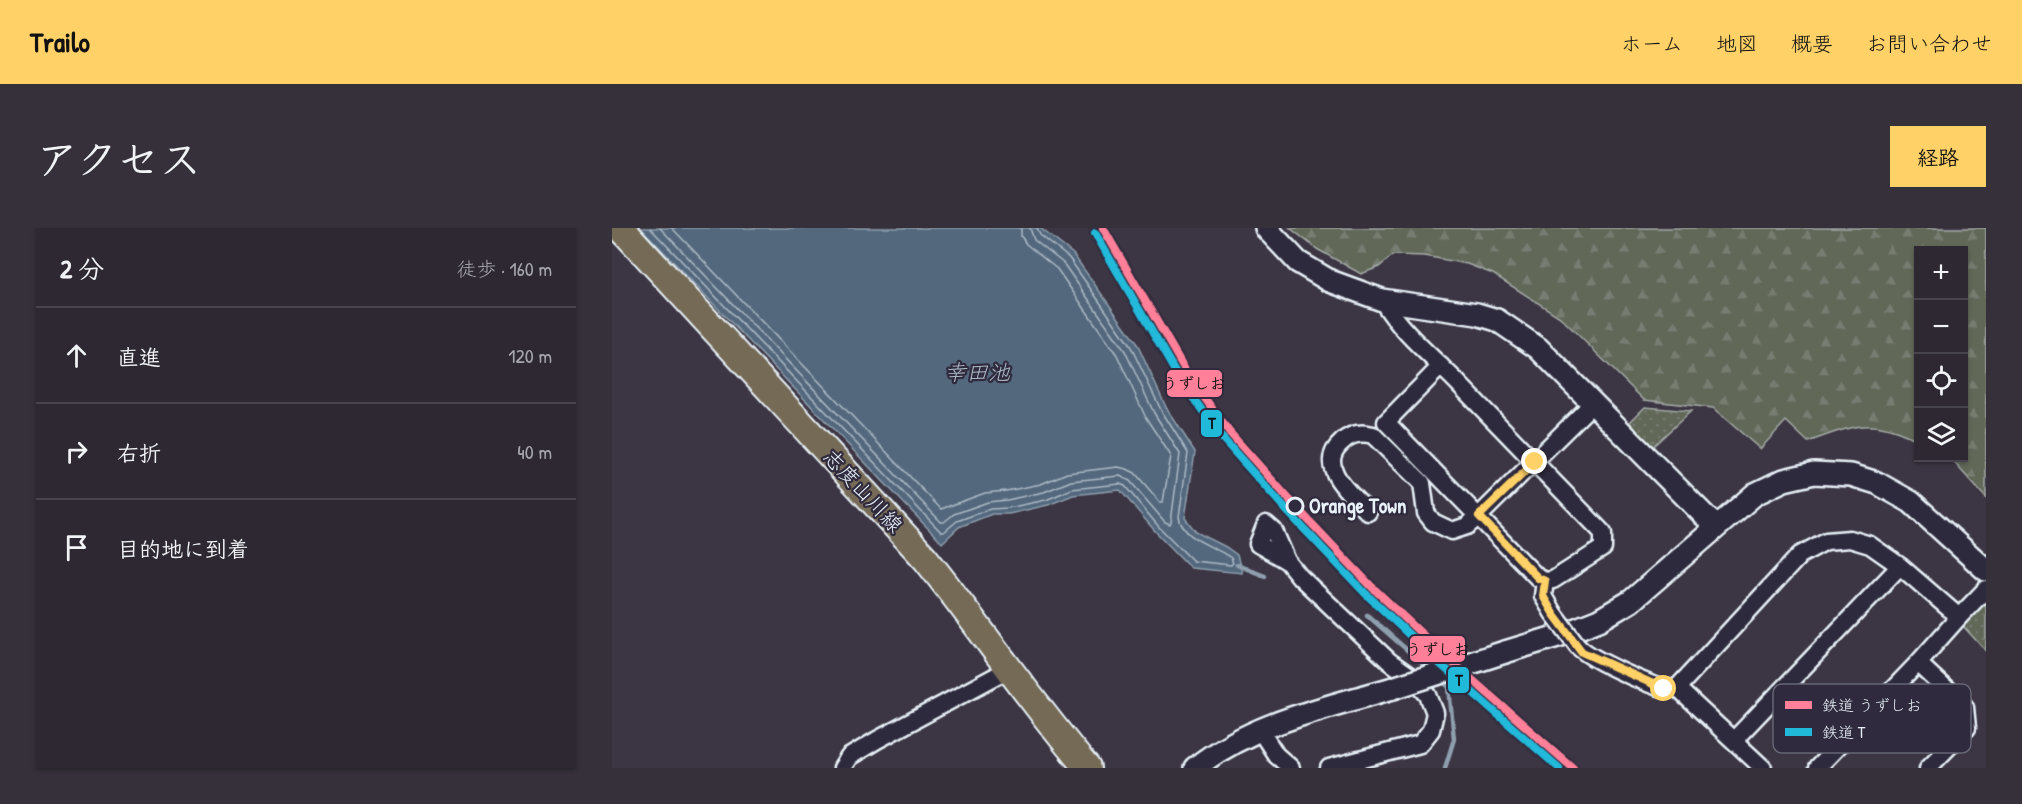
<!DOCTYPE html>
<html lang="ja">
<head>
<meta charset="utf-8">
<style>
  body { margin:0; font-family:"Patrick Hand","Klee One",sans-serif; background:#35303a; color:#f1f3f6 }
  .controls { position:absolute; right:18px; top:18px; display:grid; overflow:hidden; border-radius:0px; box-shadow:0 2px 4px #0004 }
  .controls button { width:54px; height:54px; display:grid; place-items:center; padding:0; border:0; border-bottom:2px solid #48444d; background:#2d2832; color:#f1f3f6; font:30px sans-serif }
  .stop { position:absolute; width:18px; height:18px; margin:-14px; border:4px solid #ffd166; border-radius:50%; background:#fff }
  .stop.end { background:#ffd166; border-color:#fff; box-shadow:0 2px 6px #0008 }
  .list { margin:0; padding:0; list-style:none }
  h2 { display:flex; justify-content:space-between; align-items:center; height:78px; margin:0; padding:0 24px; font-size:26px }
  h2 small { font-size:20px; font-weight:400; color:#a7a6ac }
  .list li { display:grid; grid-template-columns:39px 1fr auto; gap:18px; align-items:center; box-sizing:border-box; height:96px; padding:0 24px; border-top:2px solid #48444d }
  .list b { display:block; font-size:22px; white-space:nowrap }
  .list em { font-size:20px; font-style:normal; color:#a7a6ac }
  .icon { flex:none; width:33px; height:33px; fill:none; stroke:currentColor; stroke-width:2; stroke-linecap:round; stroke-linejoin:round }
  .map { position:relative; flex:none; width:1374px; height:540px; overflow:hidden; border-radius:0px }
  header { display:flex; align-items:center; gap:36px; box-sizing:border-box; height:84px; padding:0 30px; background:#ffd166; color:#111 }
  header strong { font-size:28px }
  nav { display:flex; gap:33px; margin-inline-start:auto; font-size:21px }
  .intro { display:flex; align-items:center; justify-content:space-between; box-sizing:border-box; height:144px; padding:0 36px }
  h1 { margin:0; font-size:42px }
  .button { padding:15px 27px; border-radius:0px; background:#ffd166; color:#111; font-size:21px; font-weight:700 }
  main { display:flex; gap:36px; padding:0 36px }
  aside { flex:1; background:#2d2832; border-radius:0px; box-shadow:0 2px 4px #0004 }
  .map>svg:first-child { display:block }
  .forest { fill:url(#forest-firs); stroke:#a5aca8; stroke-width:1.5 }
  .park { fill:url(#park-dots); stroke:#a5aca8; stroke-width:1.5 }
  .water { fill:#52687d; stroke:#8e9fae; stroke-width:1.5 }
  .lines { fill:none; stroke-linecap:round; stroke-linejoin:round }
  .shore { stroke:#acbac7; stroke-width:1.5 }
  .stream { stroke:#8e9fae; stroke-width:4.5 }
  .minor-casing { stroke:#e8f1f8; stroke-width:21 }
  .tertiary-casing { stroke:#e8f1f8; stroke-width:26 }
  .primary-casing { stroke:#e8f1f8; stroke-width:30 }
  .minor { stroke:#2f2a3d; stroke-width:16 }
  .tertiary { stroke:#2f2a3d; stroke-width:21 }
  .primary { stroke:#756a55; stroke-width:26 }
  .minor-bridge-casing { stroke:#e8f1f8; stroke-width:21; stroke-linecap:butt }
  .tertiary-bridge-casing { stroke:#e8f1f8; stroke-width:26; stroke-linecap:butt }
  .minor-bridge { stroke:#2f2a3d; stroke-width:16 }
  .tertiary-bridge { stroke:#2f2a3d; stroke-width:21 }
  .rail-1-casing { stroke:#2f2a3d; stroke-width:12 }
  .rail-2-casing { stroke:#2f2a3d; stroke-width:12 }
  .rail-1 { stroke:#ff8098; stroke-width:8 }
  .rail-2 { stroke:#20b9da; stroke-width:8 }
  .route { stroke:#ffd166; stroke-width:8 }
  .stop-dot { fill:#2f2a3d; stroke:#e8f1f8; stroke-width:3 }
  .labels { text-anchor:middle; stroke-width:4.5; stroke-linejoin:round; paint-order:stroke }
  .street-label { font-size:21px; fill:#e8f1f8; stroke:#2f2a3d }
  .stop-label { font-size:21px; font-weight:bold; fill:#e8f1f8; stroke:#2f2a3d; text-anchor:start }
  .water-label { font-size:22px; font-style:italic; fill:#acbac7; stroke:#2f2a3d }
  .key { fill:#2f2a3d; stroke:#666675; stroke-width:1.5 }
  .key-label { font-size:16px; fill:#e8f1f8 }
  .line-badge { stroke:#2f2a3d; stroke-width:2 }
  .pale-badge-label { font-size:16px; text-anchor:middle; font-weight:bold; fill:#111 }
</style>
</head>
<body>
<header>
<strong>Trailo</strong>
<nav><a>ホーム</a><a>地図</a><a>概要</a><a>お問い合わせ</a></nav>
</header>
<div class="intro"><h1>アクセス</h1><a class="button">経路</a></div>
<main>
<aside>
<h2>2 分<small>徒歩 · 160 m</small></h2>
<ul class="list">
<li><svg class="icon" aria-label="ahead" viewBox="0 0 24 24"><path d="M12 20V5M6 11l6-6 6 6"/></svg><div><b>直進</b></div><em>120 m</em></li>
<li><svg class="icon" aria-label="right" viewBox="0 0 24 24"><path d="M7 20v-9h11M14 6l5 5-5 5"/></svg><div><b>右折</b></div><em>40 m</em></li>
<li><svg class="icon" aria-label="arrive" viewBox="0 0 24 24"><path d="M6 21V4h12l-3 4 3 4H6"/></svg><div><b>目的地に到着</b></div></li>
</ul>
</aside>
<div class="map">
<svg width="1374" height="540" viewBox="0 0 1374 540">
  <defs>
    <pattern id="forest-firs" width="22" height="20" patternUnits="userSpaceOnUse" patternTransform="scale(1.5)"><rect width="22" height="20" fill="#626759"/><path d="M5 1l3.5 6h-7zM16 11l3.5 6h-7z" fill="#787d72"/></pattern>
    <pattern id="park-dots" width="8" height="8" patternUnits="userSpaceOnUse" patternTransform="scale(1.5)"><rect width="8" height="8" fill="#626759"/><path d="M2 2h.1M6 6h.1" fill="none" stroke="#787d72" stroke-width="1.8" stroke-linecap="round"/></pattern>
  </defs>
  <rect width="100%" height="100%" fill="#3c3543"/>
  <filter id="ink" filterUnits="userSpaceOnUse"><feTurbulence type="fractalNoise" baseFrequency=".0167" numOctaves="2"/><feDisplacementMap in="SourceGraphic" scale="12" xChannelSelector="R" yChannelSelector="G"/><feConvolveMatrix kernelMatrix="1 2 1 2 8 2 1 2 1" color-interpolation-filters="sRGB"/></filter>
  <g filter="url(#ink)">
    <!-- forest -->
    <path class="forest" d="M 678,0 L 1374,0 L 1374,270 L 1338,230 L 1352,230 L 1352,22 L 1306,22 L 1306,212 C 1292,206 1277,199 1261,198 C 1240,196 1216,207 1196,214 L 1174,193 L 1148,221 L 1101,180 L 1032,172 L 948,89 L 881,46 L 855,36 L 813,28 L 781,27 L 767,39 L 749,46 L 705,21 Z"/>
    <!-- park -->
    <path class="park" d="M 1033,179 L 1079,183 L 1039,220 L 1016,196 Z
      M 1374,371 L 1374,423 L 1350,397 Z"/>
    <!-- water -->
    <path class="water" d="M 29,0 L 428,0 L 461,26 L 525,116 L 554,179 L 583,224 L 573,290 L 584,304 L 614,319 L 625,327 L 630,345 L 579,340 L 543,303 L 508,262 L 461,267 L 436,277 L 397,286 L 380,286 L 347,299 L 330,315 Z"/>
    <g class="lines">
      <!-- shore -->
      <path class="shore" d="M 38,0 L 329,304 L 332,304 L 345,293 L 378,281 L 396,280 L 434,272 L 460,261 L 508,256 L 513,258 L 547,299 L 581,333 L 619,337 L 621,335 L 619,330 C 603,318 571,312 567,289 L 576,225 L 549,182 L 519,119 L 457,30 L 428,7 L 425,0
        M 48,0 L 329,294 L 332,294 L 342,286 L 376,274 L 395,272 L 432,264 L 459,253 L 508,248 L 518,253 L 553,294 L 558,296 L 559,294 L 568,226 L 542,185 L 513,123 L 451,35 L 422,12 L 418,0
        M 60,0 L 329,281 L 373,265 L 394,263 L 429,256 L 455,245 L 506,239 L 515,241 L 523,245 L 548,274 L 551,274 L 559,228 L 534,190 L 505,127 L 445,41 L 414,16 L 409,8 L 409,0"/>
      <!-- stream -->
      <path class="stream" d="M 625,337 L 653,348
        M 755,387 L 818,442
        M 829,452 L 837,459 L 842,511 L 833,540"/>
      <!-- minor casing -->
      <g class="minor-casing">
        <path id="minor" d="M 770,72 C 788,103 819,128 844,153 C 893,204 942,254 991,305 L 991,320 L 941,352 L 933,353 L 926,350 L 774,194 L 829,138
          M 756,284 C 740,267 702,238 730,214 C 739,205 750,204 761,207 L 810,255 L 814,285 L 821,294 L 840,303 L 855,298 L 867,288 L 980,176
          M 675,333 L 662,303 L 654,296 L 646,316 L 675,333 L 688,349 L 777,433 L 801,450 L 816,467 L 823,485 L 819,502 L 808,516 L 717,540
          M 933,353 L 931,368 L 941,385
          M 1347,389 L 1374,361
          M 965,417 C 975,430 1033,455 1050,460 C 1055,461 1060,460 1065,460 L 1188,327 L 1214,313 L 1238,311 L 1258,317 L 1288,338 L 1347,389 L 1306,435 L 1205,540
          M 1306,435 L 1353,479 L 1355,500 L 1316,540
          M 1065,460 L 1151,540
          M 648,502 L 664,527 L 679,540
          M 1122,512 L 1288,338
          M 230,540 L 237,529 L 265,512 L 397,441"/>
      </g>
      <!-- tertiary casing -->
      <g class="tertiary-casing">
        <path id="tertiary" d="M 654,0 L 686,34 L 718,53 L 770,72 L 865,86 L 885,92 L 926,120 L 1104,299
          M 893,424 L 949,407 L 987,392 L 1019,373 L 1143,266 L 1172,252 L 1202,245 L 1239,247 L 1265,255 L 1299,274 L 1374,342
          M 583,540 C 639,495 713,480 781,460"/>
      </g>
      <!-- primary casing -->
      <g class="primary-casing">
        <path id="primary" d="M 9,0 L 313,330 C 368,399 418,473 475,540"/>
      </g>
      <!-- minor -->
      <use href="#minor" class="minor"/>
      <!-- tertiary -->
      <use href="#tertiary" class="tertiary"/>
      <!-- primary -->
      <use href="#primary" class="primary"/>
      <!-- minor-bridge casing -->
      <g class="minor-bridge-casing">
        <path id="minor-bridge" d="M 941,385 L 965,417"/>
      </g>
      <!-- tertiary-bridge casing -->
      <g class="tertiary-bridge-casing">
        <path id="tertiary-bridge" d="M 781,460 L 893,424"/>
      </g>
      <!-- minor-bridge -->
      <use href="#minor-bridge" class="minor-bridge"/>
      <!-- tertiary-bridge -->
      <use href="#tertiary-bridge" class="tertiary-bridge"/>
      <!-- rail-1 casing -->
      <g class="rail-1-casing">
        <path id="rail-1" d="M 491,0 L 576,147 L 618,205 L 684,279 L 760,359 L 832,427 L 961,540"/>
      </g>
      <!-- rail-2 casing -->
      <g class="rail-2-casing">
        <path id="rail-2" d="M 483,5 L 568,152 L 611,211 L 677,285 L 754,366 L 826,434 L 947,540"/>
      </g>
      <!-- rail-1 -->
      <use href="#rail-1" class="rail-1"/>
      <!-- rail-2 -->
      <use href="#rail-2" class="rail-2"/>
    </g>
  </g>
  <g class="lines" filter="url(#ink)">
    <!-- route -->
    <path class="route" d="M 923,234 L 867,288 L 926,350 L 933,353 L 931,368 L 941,385 L 970,424 L 1052,461"/>
  </g>
  <!-- markers -->
  <circle class="stop-dot" cx="683" cy="278" r="8"/>
  <g class="labels">
    <!-- street labels -->
    <g class="street-label">
      <text transform="translate(251 263) rotate(47)" y="7">志度山川線</text>
    </g>
    <!-- stop labels -->
    <g class="stop-label">
      <text x="697" y="285">Orange Town</text>
    </g>
    <!-- water labels -->
    <g class="water-label">
      <text x="365" y="152">幸田池</text>
    </g>
  </g>
  <!-- legend -->
  <rect x="1161" y="456" width="198" height="69" rx="9" class="key"/>
  <rect x="1173" y="473" width="27" height="8" fill="#ff8098"/>
  <rect x="1173" y="500" width="27" height="8" fill="#20b9da"/>
  <g class="key-label">
    <text x="1210" y="483">鉄道 うずしお</text>
    <text x="1210" y="510">鉄道 T</text>
  </g>
  <g class="line-badge">
    <rect x="554" y="141" width="57" height="29" rx="6" fill="#ff8098"/>
    <rect x="588" y="181" width="23" height="29" rx="6" fill="#20b9da"/>
    <rect x="797" y="407" width="57" height="28" rx="6" fill="#ff8098"/>
    <rect x="835" y="438" width="23" height="28" rx="6" fill="#20b9da"/>
  </g>
  <g class="pale-badge-label">
    <text x="582" y="161">うずしお</text>
    <text x="600" y="201">T</text>
    <text x="826" y="427">うずしお</text>
    <text x="847" y="458">T</text>
  </g>
</svg>
<div class="controls">
<button>+</button>
<button>−</button>
<button><svg class="icon" aria-label="locate" viewBox="0 0 24 24"><circle cx="12" cy="12" r="6"/><path d="M12 2v4M12 18v4M2 12h4M18 12h4"/></svg></button>
<button><svg class="icon" aria-label="layers" viewBox="0 0 24 24"><path d="M12 4l9 5-9 5-9-5zM3 14l9 5 9-5"/></svg></button>
</div>
<div class="stop" style="left:1052px;top:461px"></div>
<div class="stop end" style="left:923px;top:234px"></div>
</div>
</main>
</body>
</html>
